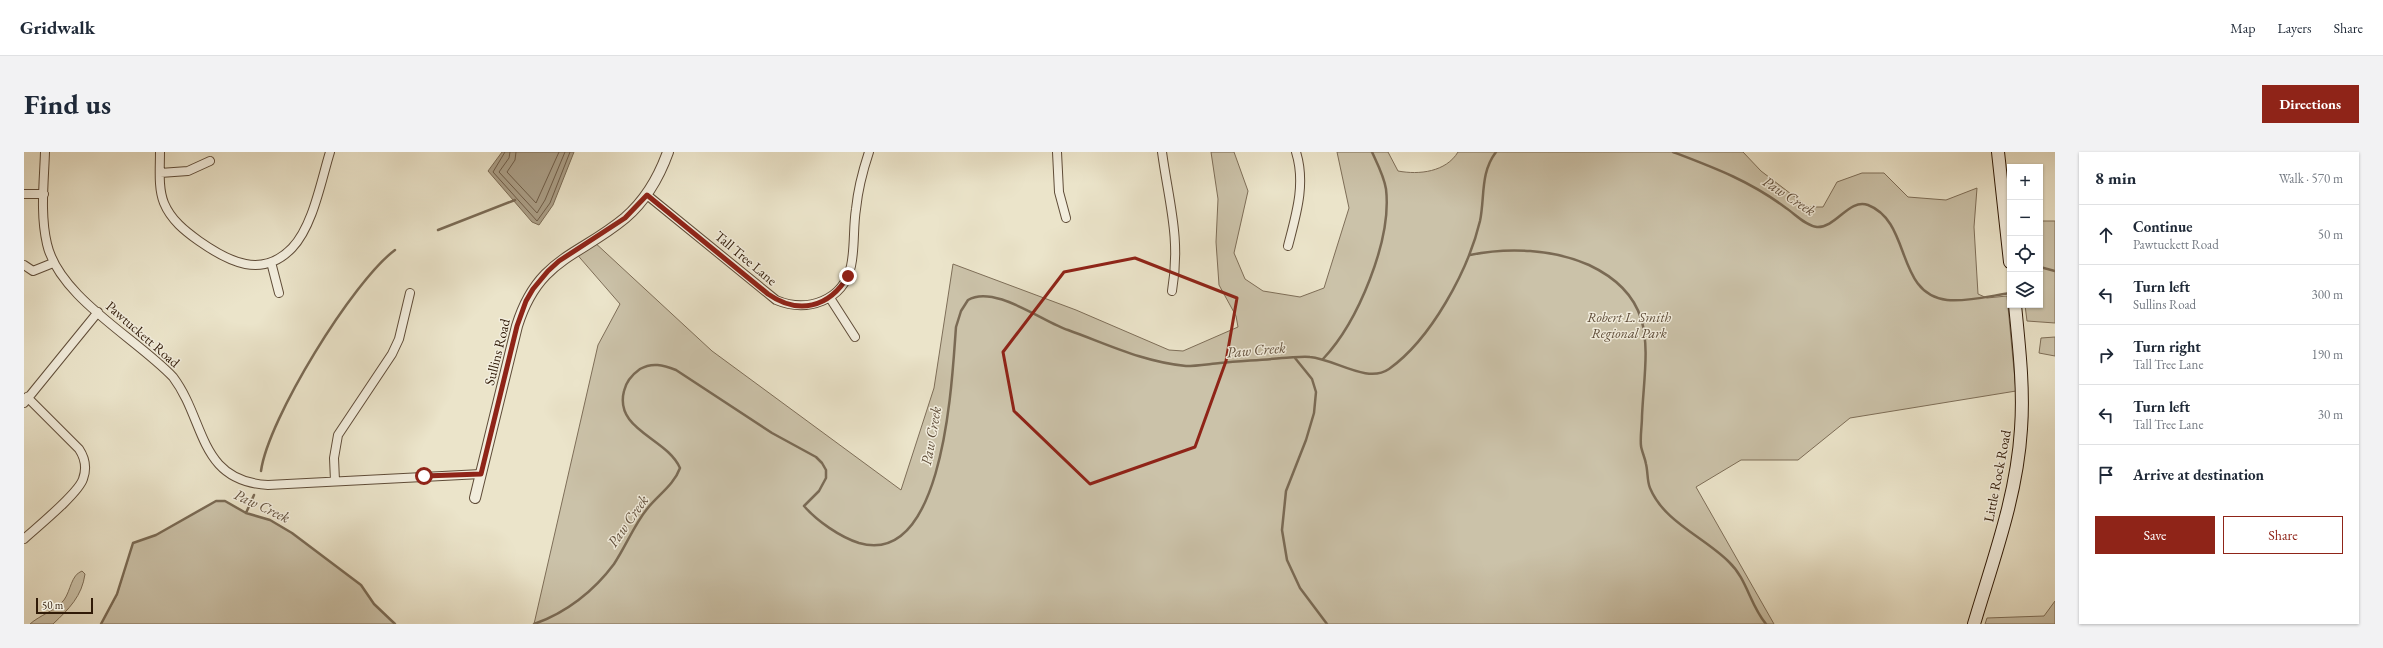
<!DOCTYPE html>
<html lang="en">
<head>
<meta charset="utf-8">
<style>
  body { margin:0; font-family:"EB Garamond",serif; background:#f2f2f3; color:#1f2937 }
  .controls { position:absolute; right:12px; top:12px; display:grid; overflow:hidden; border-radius:0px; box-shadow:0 1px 3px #0004 }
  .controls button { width:36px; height:36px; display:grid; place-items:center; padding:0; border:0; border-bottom:1px solid #e0e1e3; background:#fff; color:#1f2937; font:20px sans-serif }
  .scale { position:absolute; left:12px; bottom:10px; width:57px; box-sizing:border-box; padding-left:4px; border:2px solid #301a07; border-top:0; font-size:11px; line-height:14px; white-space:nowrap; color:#301a07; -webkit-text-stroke:3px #f2eddd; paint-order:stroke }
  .stop { position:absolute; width:12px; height:12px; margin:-9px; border:3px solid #8f2418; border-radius:50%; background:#fff }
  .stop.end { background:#8f2418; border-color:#fff; box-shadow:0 1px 4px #0008 }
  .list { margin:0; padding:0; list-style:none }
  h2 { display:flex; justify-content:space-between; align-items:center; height:52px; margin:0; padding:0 16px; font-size:17px }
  h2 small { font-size:13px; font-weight:400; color:#747a83 }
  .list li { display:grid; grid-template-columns:26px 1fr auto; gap:12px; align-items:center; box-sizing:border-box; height:60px; padding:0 16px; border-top:1px solid #e0e1e3 }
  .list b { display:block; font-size:15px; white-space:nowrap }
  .list p { margin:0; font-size:13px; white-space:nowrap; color:#747a83 }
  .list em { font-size:13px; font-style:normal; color:#747a83 }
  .actions { display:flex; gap:8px; padding:12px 16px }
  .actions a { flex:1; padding:9px 0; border:1px solid #8f2418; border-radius:0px; text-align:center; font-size:14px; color:#8f2418 }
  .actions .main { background:#8f2418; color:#fff }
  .icon { flex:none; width:22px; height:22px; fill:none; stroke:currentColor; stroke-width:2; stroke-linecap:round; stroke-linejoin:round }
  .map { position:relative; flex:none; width:2031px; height:472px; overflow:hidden; border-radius:0px }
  header { display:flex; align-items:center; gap:24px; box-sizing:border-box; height:56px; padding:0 20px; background:#fff; border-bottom:1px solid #e0e1e3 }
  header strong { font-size:19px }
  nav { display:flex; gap:22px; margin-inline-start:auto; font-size:14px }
  .intro { display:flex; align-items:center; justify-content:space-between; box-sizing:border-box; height:96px; padding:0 24px }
  h1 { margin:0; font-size:28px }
  .button { padding:10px 18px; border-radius:0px; background:#8f2418; color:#fff; font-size:14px; font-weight:700 }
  main { display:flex; gap:24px; padding:0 24px }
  aside { flex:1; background:#fff; border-radius:0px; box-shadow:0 1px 3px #0004 }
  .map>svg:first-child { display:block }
  .green { fill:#cbc2a9; stroke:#7e6e58 }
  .water { fill:#ab9f88; stroke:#7a6a54 }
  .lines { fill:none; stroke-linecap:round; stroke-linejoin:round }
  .shore { stroke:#6e5c48; stroke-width:1 }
  .stream { stroke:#7a6a54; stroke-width:2.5 }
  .minor-casing { stroke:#5f4c38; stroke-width:10 }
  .tertiary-casing { stroke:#5f4c38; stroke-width:12 }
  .secondary-casing { stroke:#301a07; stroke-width:14 }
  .minor { stroke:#f2eddd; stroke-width:8 }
  .tertiary { stroke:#f2eddd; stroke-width:10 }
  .secondary { stroke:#f2eddd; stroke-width:12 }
  .route { stroke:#8f2418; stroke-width:5 }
  .marked { fill:none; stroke:#8f2418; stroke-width:3; stroke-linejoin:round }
  .labels { text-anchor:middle; stroke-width:3; stroke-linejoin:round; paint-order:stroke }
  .street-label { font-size:14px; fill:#301a07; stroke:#f2eddd }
  .park-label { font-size:14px; font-style:italic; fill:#5e4c38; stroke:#f2eddd }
  .water-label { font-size:15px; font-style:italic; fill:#614f3b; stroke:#f2eddd }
</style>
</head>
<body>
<header>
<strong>Gridwalk</strong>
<nav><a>Map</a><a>Layers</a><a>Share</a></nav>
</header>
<div class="intro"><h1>Find us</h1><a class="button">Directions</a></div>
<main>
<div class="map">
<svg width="2031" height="472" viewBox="0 0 2031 472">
  <rect width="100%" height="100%" fill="#ebe4ca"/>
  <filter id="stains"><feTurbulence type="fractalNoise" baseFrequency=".005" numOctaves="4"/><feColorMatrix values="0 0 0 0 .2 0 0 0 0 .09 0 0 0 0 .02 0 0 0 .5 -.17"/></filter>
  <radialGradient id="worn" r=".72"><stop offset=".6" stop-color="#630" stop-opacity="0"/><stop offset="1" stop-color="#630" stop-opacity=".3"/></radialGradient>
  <!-- green -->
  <path class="green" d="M 1187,0 L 1210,0 L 1224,39 L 1210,101 L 1221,127 L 1239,139 L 1276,145 L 1300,136 L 1325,56 L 1313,0 L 1364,0 L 1374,19 C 1395,23 1422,20 1434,0 L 1719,0 L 1737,19 L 1784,55 L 1799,55 L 1813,30 L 1838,21 L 1860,21 L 1884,45 L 1922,48 L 1953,36 L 1950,75 L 1954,142 L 1963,146 L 1983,144 L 1992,239 L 1826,266 L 1774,308 L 1717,308 L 1672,335 L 1750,472 L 510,472 L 574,193 L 596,152 L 550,99 L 568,88 L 688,199 L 877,338 L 910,236 L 929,112 L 1052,158 L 1145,198 L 1159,199 L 1214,175 L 1212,164 L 1195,133 L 1192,90 L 1194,47 Z
    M 2016,69 L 2031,69 L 2031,171 L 2003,169 L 2001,153 L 2016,153 Z
    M 2031,185 L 2031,204 L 2015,201 L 2017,186 Z
    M 192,349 L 201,349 L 222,361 L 246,368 L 268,381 L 337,433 L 350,452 L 371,472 L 77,472 L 93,443 L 109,391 L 132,383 Z
    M 58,419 L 61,422 C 58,444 45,457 29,472 L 6,472 C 16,463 31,459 40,448 C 47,438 47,423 58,419 Z
    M 2031,449 L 2031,472 L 1961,472 L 1963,466 L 2020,464 Z"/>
  <!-- water -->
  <path class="water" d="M 478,0 L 550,0 L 529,53 L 515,73 L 508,70 L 464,19 Z"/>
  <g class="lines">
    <!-- shore -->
    <path class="shore" d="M 481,0 L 469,20 L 513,69 L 526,51 L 546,0
      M 486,0 L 485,6 L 475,20 L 513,61 L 521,48 L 541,0
      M 492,0 L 491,8 L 483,20 L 512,51 L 535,0"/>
    <!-- stream -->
    <path class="stream" d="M 1649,0 C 1691,16 1726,29 1762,56 C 1771,62 1782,74 1793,75 C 1812,76 1825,46 1844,53 C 1888,70 1871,142 1923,148 C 1943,150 1966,144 1986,141
      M 414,78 L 491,48
      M 1446,103 C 1484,95 1529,97 1565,113 C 1637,147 1621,200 1618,264 C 1618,274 1616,284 1617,294 C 1618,300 1621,306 1622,312 C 1624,320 1623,329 1626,336 C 1640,370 1680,385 1705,410 C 1723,427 1726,453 1742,472
      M 2016,115 L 2031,119
      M 1271,206 L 1288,227 L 1292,240 L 1290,261 L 1282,288 L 1262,339 L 1258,378 L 1263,408 L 1276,436 L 1303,472
      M 1299,207 C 1334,170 1368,88 1362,37 C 1360,24 1353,11 1348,0
      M 237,319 C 244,267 329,129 371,98
      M 222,361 L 230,343
      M 77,472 L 93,442 L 109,391 L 132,383 L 192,349 L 201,349 L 222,361 L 246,368 L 268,381 L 337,433 L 350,452 L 371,472
      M 510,472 C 542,461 570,439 590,412 C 602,394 610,373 623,357 C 634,343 650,333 656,316 C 643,286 590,278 600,239 C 602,230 609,222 616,217 C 628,210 639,213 652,218 L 748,281 L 792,305 L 798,311 L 802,318 L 802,326 L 795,339 L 780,354 C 793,369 816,385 835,391 C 921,416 928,226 932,175 L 937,159 L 944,148 C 970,132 1019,170 1044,178 C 1083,192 1119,210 1162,214 C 1173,214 1185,212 1196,211 C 1217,209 1238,208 1258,206 C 1267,206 1277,204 1286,205 C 1311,207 1343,232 1365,217 C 1407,187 1444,119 1456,69 C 1461,45 1456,21 1472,0"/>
    <!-- minor casing -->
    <g class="minor-casing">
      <path id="minor" d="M 21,0 C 20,30 16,62 23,92 C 35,145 112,186 149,225 C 182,269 174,329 244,333 L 457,322
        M 136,0 C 136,17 134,36 140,51 C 147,68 161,79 175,89 C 205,110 238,127 268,96 C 289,74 297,29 306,0
        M 1033,0 L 1035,40 L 1042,66
        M 1138,0 C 1145,51 1157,87 1148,139
        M 136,21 L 164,19 L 186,9
        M 0,42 L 20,42
        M 623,43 L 752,148 C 783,161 819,149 827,114 C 831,96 829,75 832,57 C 834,37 839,18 845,0
        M 1264,94 C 1272,63 1282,32 1272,0
        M 247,110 L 255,141
        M 0,113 L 9,119 L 29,111
        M 806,146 L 831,185
        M 0,251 L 74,160
        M 311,329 L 310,306 L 314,283 L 368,202 L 375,187 L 386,141
        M 0,387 C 13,375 54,342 59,327 C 63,316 61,306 55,297 L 3,245"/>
    </g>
    <!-- tertiary casing -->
    <g class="tertiary-casing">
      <path id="tertiary" d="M 451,346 L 493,174 C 514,106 554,105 601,66 C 622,48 635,25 644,0"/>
    </g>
    <!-- secondary casing -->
    <g class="secondary-casing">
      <path id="secondary" d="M 1974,0 L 1986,110
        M 1950,472 C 1969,408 1993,344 1997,277 C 2000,236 1995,194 1991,153"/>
    </g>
    <!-- minor -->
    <use href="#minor" class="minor"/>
    <!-- tertiary -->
    <use href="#tertiary" class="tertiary"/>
    <!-- secondary -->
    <use href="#secondary" class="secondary"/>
  </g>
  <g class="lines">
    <!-- route -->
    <path class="route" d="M 400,324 L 457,322 L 493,174 L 502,149 L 509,137 L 524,119 L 535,109 L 601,66 L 623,43 L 744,142 C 774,163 805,156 824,124"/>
  </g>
  <!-- marked area -->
  <path class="marked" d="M 1111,106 L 1213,146 L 1202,209 L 1171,295 L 1066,332 L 990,259 L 979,200 L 1040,120 Z"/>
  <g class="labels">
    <!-- street labels -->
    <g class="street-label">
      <text transform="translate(722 106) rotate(40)" y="5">Tall Tree Lane</text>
      <text transform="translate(119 182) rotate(41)" y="5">Pawtuckett Road</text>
      <text transform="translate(473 200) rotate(-76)" y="5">Sullins Road</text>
      <text transform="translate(1973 324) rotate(-79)" y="5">Little Rock Road</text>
    </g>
    <!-- park labels -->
    <g class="park-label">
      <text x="1605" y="170">Robert L. Smith<tspan x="1605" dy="16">Regional Park</tspan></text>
    </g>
    <!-- water labels -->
    <g class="water-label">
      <text transform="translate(1765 44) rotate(33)" y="5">Paw Creek</text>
      <text transform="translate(1232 198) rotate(-5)" y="5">Paw Creek</text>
      <text transform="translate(907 284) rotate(-80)" y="5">Paw Creek</text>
      <text transform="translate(238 354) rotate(25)" y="5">Paw Creek</text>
      <text transform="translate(604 369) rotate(-55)" y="5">Paw Creek</text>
    </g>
  </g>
  <rect width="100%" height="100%" filter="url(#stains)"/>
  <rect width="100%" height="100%" fill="url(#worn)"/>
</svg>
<div class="controls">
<button>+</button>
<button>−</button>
<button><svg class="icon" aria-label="locate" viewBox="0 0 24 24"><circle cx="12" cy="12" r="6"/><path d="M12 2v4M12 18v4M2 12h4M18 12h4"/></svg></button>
<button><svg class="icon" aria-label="layers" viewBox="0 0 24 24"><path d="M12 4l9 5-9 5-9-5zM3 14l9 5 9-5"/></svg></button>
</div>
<div class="scale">50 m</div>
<div class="stop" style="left:400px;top:324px"></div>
<div class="stop end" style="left:824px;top:124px"></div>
</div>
<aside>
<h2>8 min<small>Walk · 570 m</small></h2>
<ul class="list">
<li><svg class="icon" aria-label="ahead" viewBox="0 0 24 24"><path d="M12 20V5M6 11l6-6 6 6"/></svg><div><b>Continue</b><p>Pawtuckett Road</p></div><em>50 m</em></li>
<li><svg class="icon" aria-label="left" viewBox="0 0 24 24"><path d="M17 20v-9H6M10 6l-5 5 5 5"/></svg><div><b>Turn left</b><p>Sullins Road</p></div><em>300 m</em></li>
<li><svg class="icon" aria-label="right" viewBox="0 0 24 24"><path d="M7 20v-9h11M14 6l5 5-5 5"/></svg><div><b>Turn right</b><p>Tall Tree Lane</p></div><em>190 m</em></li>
<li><svg class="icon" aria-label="left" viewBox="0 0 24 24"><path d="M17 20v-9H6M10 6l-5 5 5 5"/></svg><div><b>Turn left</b><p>Tall Tree Lane</p></div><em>30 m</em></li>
<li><svg class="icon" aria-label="arrive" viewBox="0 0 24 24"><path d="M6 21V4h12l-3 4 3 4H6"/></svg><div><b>Arrive at destination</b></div></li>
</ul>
<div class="actions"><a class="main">Save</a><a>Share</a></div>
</aside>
</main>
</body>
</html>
